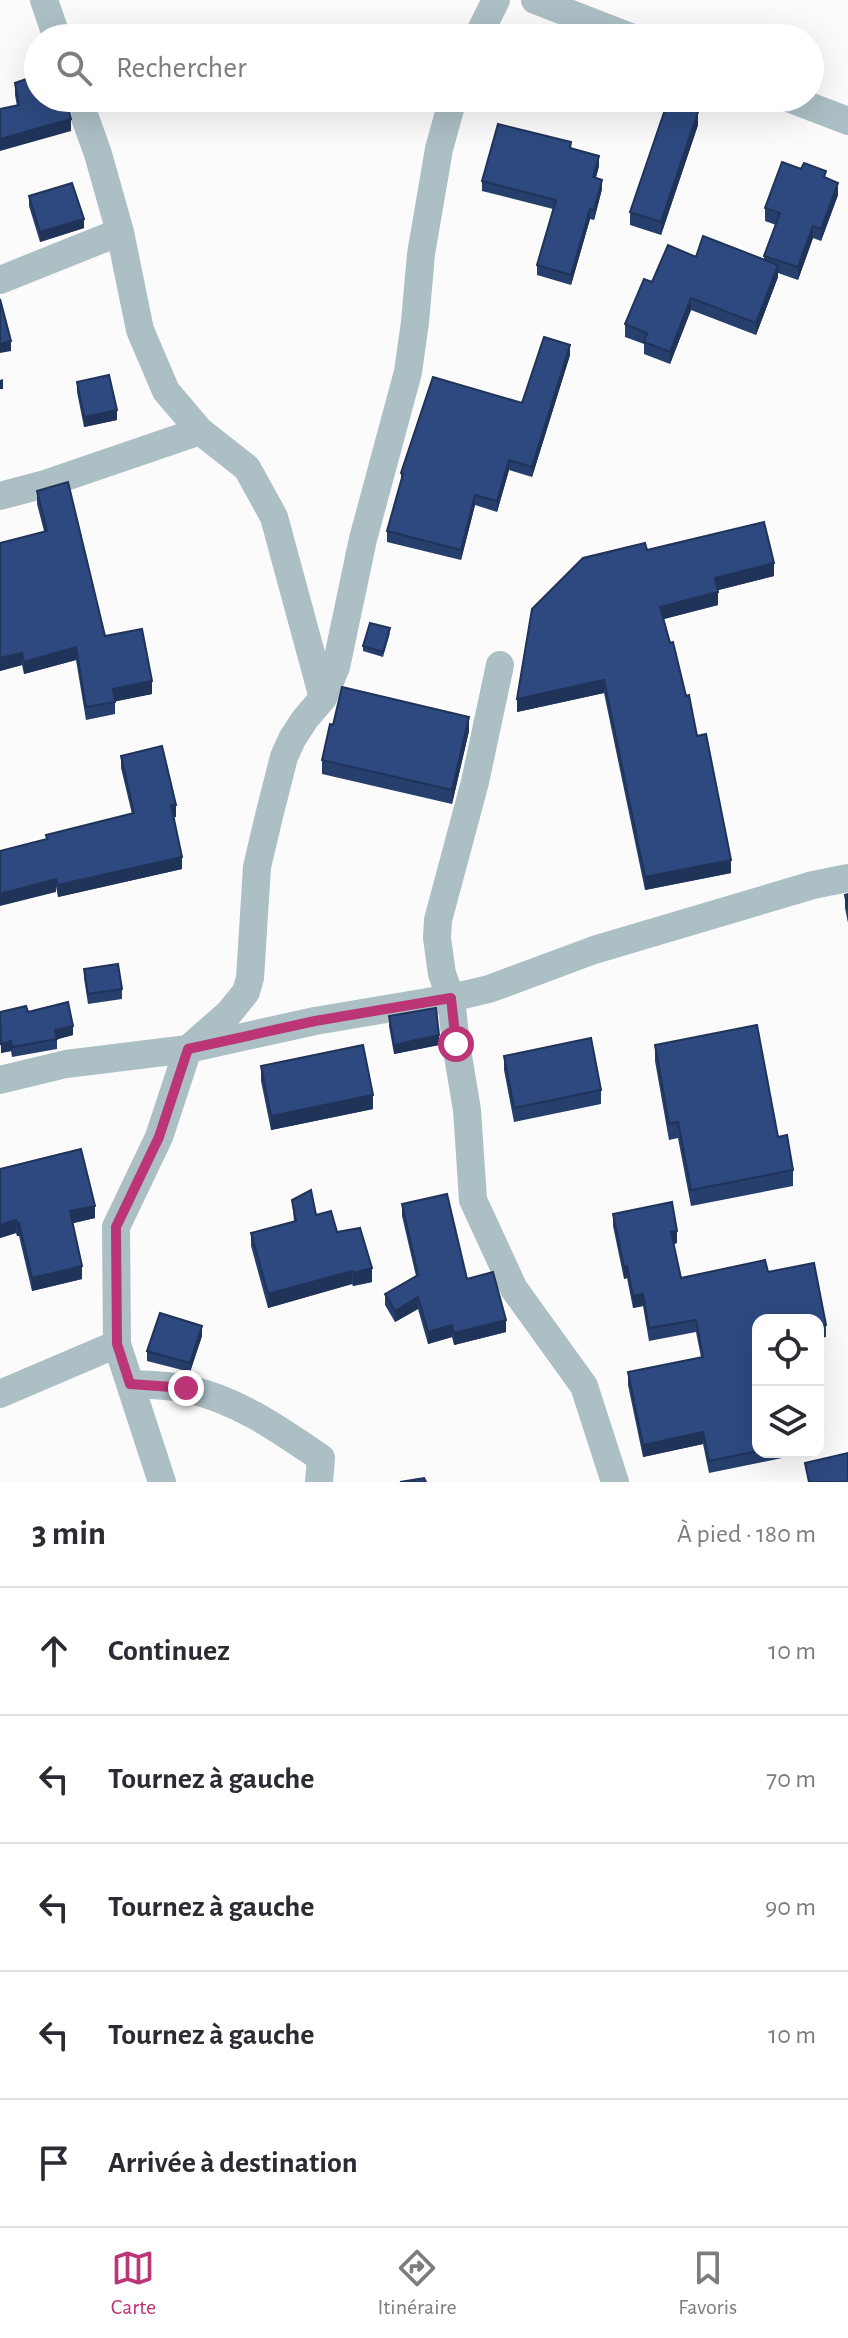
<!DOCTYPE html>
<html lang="fr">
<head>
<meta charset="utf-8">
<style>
  body { margin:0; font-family:"Alegreya Sans",sans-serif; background:#f7f7f7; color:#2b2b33 }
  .controls { position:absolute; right:24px; bottom:24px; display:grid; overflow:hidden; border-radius:16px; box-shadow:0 8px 32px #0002 }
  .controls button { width:72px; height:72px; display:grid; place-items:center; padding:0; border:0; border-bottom:2px solid #e1e1e2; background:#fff; color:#2b2b33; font:40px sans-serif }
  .stop { position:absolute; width:24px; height:24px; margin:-18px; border:6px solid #bb3577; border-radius:50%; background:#fff }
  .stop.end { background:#bb3577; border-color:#fff; box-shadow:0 2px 8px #0008 }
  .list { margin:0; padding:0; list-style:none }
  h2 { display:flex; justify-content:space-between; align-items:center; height:104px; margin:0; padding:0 32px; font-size:34px }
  h2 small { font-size:26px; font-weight:400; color:#7c7c81 }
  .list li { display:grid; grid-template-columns:52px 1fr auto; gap:24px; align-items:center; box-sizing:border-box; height:128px; padding:0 32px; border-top:2px solid #e1e1e2 }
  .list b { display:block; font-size:30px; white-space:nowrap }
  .list em { font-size:26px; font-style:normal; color:#7c7c81 }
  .icon { flex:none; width:44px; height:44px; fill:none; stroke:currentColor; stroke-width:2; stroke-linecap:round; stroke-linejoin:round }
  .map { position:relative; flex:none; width:848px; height:1482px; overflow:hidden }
  .search { position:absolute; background:#fff; box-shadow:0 8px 32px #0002; left:24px; right:24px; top:24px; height:88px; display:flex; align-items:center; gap:20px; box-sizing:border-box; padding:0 28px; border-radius:44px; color:#7c7c81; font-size:30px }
  .sheet { height:744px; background:#fff }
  nav { display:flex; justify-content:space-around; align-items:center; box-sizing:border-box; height:112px; border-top:2px solid #e1e1e2; background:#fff; font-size:22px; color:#7c7c81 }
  nav a { display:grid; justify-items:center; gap:4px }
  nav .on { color:#bb3577 }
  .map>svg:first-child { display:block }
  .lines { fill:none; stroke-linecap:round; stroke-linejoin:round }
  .minor { stroke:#acbfc4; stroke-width:28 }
  .wall { fill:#273f6d }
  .shaded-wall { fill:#203359 }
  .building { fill:#2d497f; stroke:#203359; stroke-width:2 }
  .route { stroke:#bb3577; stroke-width:10 }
</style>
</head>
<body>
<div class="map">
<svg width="848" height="1482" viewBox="0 0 848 1482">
  <rect width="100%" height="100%" fill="#fbfbfb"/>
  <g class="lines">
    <!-- minor -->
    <path class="minor" d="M 44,0 L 57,38
      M 535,0 L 633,38
      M 477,38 L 496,0
      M 78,98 L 98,154 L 120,232 L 140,330 L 166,391 L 200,431 L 247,468 L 274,517 L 323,698
      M 788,98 L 848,121
      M 0,280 L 120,232
      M 0,496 L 45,484 L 200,431
      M 500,665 L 475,782 L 438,920 L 437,938 L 442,974 L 451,998 L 456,1044 L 467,1110 L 473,1200 L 514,1289 L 584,1386 L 615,1482
      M 0,1080 L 66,1064 L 188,1049 L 315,1021 L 451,998 L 489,989 L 594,950 L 813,885 L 848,878
      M 130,1384 C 149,1385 169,1385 187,1389 C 238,1400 280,1430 321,1458 L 319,1482
      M 0,1394 L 117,1344
      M 162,1482 L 117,1344 L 116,1227 L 159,1137 L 188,1049 L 229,1013 L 246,992 L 250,978 L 257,867 L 269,816 L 284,757 L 292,739 L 305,719 L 323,698 L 336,667 L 363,539 L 408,372 L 415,322 L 421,254 L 439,149 L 453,98"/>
  </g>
  <!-- wall -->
  <path class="wall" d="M 15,83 L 71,131 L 17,106 L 15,95 Z
    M 700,98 L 700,104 L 697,111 L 698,125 L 661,235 L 630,225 L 630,212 Z
    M 571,149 L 599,166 L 596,178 L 602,189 L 594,220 L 590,219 L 571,285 L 537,275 L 537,265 L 553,209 L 482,191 L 482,181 Z
    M 826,178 L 838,195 L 821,241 L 813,238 L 798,280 L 778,273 L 778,277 L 756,335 L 691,310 L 670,364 L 644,354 L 644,344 L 625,337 L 625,324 L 652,282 L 696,257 L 764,260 L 764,256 L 776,225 L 765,221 L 765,208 Z
    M 29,196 L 84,228 L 40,242 L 29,206 Z
    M 570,355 L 532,477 L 509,470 L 497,512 L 475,505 L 461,560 L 387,542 L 387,531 L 401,481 L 401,473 L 522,403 Z
    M 77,382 L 117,420 L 84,427 L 77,392 Z
    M 37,491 L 105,636 L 152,694 L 115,701 L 115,714 L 86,720 L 76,660 L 24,674 L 22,665 L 0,671 L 44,531 L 37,504 Z
    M 647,550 L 774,576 L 718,590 L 718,605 L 664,619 L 697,736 L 731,873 L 645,890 L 604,693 L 517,712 Z
    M 390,633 L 383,657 L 363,651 L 363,646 Z
    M 469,731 L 452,804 L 322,774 L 322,760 Z
    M 121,756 L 176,817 L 174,817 L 182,869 L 58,897 L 46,835 L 132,814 L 121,768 Z
    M 848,894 L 848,923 L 845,908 L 845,895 Z
    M 84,969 L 122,989 L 122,999 L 88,1004 L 84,978 Z
    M 0,1012 L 28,1012 L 73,1035 L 57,1039 L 57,1049 L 12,1057 L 11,1051 L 1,1053 Z
    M 389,1016 L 439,1045 L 394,1054 L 389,1026 Z
    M 655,1045 L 778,1137 L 793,1170 L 793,1186 L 691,1206 L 678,1138 L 669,1140 L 655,1061 Z
    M 504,1056 L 601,1090 L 601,1104 L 514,1122 L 504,1070 Z
    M 261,1066 L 373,1109 L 271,1130 L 261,1081 Z
    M 0,1169 L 95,1218 L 73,1223 L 82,1279 L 32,1291 L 19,1236 L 17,1236 L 16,1233 L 0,1238 Z
    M 292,1200 L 316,1215 L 337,1232 L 372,1282 L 353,1286 L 352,1284 L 268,1308 L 251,1246 L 251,1233 L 294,1221 Z
    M 402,1204 L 467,1279 L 506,1332 L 454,1345 L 452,1337 L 428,1344 L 418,1309 L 395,1322 L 385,1305 L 385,1294 L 416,1276 L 402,1216 Z
    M 613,1214 L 677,1243 L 674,1244 L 681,1278 L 768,1272 L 826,1325 L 826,1337 L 818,1339 L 818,1320 L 758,1320 L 758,1452 L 787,1452 L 787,1457 L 709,1473 L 703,1444 L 643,1457 L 628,1385 L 628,1372 L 701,1357 L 696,1332 L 649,1341 L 643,1306 L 633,1308 L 627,1278 L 624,1279 L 613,1226 Z
    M 202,1336 L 190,1372 L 147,1361 L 147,1351 Z"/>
  <!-- shaded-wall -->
  <path class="shaded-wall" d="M 697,98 L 700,98 L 700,104 L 692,123 L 692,110 Z
    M 698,112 L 698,125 L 661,235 L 661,222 Z
    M 71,119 L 71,131 L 0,151 L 0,139 Z
    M 599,156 L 599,166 L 593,187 L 593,177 Z
    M 602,180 L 602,189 L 594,220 L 594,210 Z
    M 838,183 L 838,195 L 821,241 L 821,229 Z
    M 590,209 L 590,219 L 571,285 L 571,275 Z
    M 84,219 L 84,228 L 40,242 L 40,232 Z
    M 813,226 L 813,238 L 798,280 L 798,267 Z
    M 778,265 L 778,277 L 756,335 L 756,323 Z
    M 691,298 L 691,310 L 670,364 L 670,352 Z
    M 11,341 L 11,351 L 0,353 L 0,344 Z
    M 570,345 L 570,355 L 532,477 L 532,467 Z
    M 3,379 L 3,389 L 0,389 L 0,380 Z
    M 117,410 L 117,420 L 84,427 L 84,417 Z
    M 509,460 L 509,470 L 497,512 L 497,501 Z
    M 475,495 L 475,505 L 461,560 L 461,550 Z
    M 774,563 L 774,576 L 715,591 L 715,578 Z
    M 718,592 L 718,605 L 660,620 L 660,607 Z
    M 76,647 L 76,660 L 24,674 L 24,662 Z
    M 22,653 L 22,665 L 0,671 L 0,658 Z
    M 604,680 L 604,693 L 517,712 L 517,699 Z
    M 152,681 L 152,694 L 113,702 L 113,689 Z
    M 469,717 L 469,731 L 452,804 L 452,790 Z
    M 171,805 L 176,805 L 176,817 L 171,818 Z
    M 182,857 L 182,869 L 58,897 L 58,885 Z
    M 731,860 L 731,873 L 645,890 L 645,877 Z
    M 56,879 L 56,892 L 0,906 L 0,894 Z
    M 73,1026 L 73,1035 L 55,1040 L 55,1030 Z
    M 439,1035 L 439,1045 L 394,1054 L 394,1045 Z
    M 11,1041 L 11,1051 L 1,1053 L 1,1044 Z
    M 373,1095 L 373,1109 L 271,1130 L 271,1116 Z
    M 95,1206 L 95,1218 L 70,1224 L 70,1211 Z
    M 16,1220 L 16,1233 L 0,1238 L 0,1225 Z
    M 19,1223 L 19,1236 L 17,1236 L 17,1224 Z
    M 677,1231 L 677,1243 L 671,1245 L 671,1232 Z
    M 82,1266 L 82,1279 L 32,1291 L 32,1278 Z
    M 627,1266 L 627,1278 L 624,1279 L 624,1267 Z
    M 372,1268 L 372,1282 L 353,1286 L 353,1273 Z
    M 352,1271 L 352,1284 L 268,1308 L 268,1294 Z
    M 643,1294 L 643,1306 L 633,1308 L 633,1296 Z
    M 418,1297 L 418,1309 L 395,1322 L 395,1311 Z
    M 506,1320 L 506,1332 L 454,1345 L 454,1333 Z
    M 452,1325 L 452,1337 L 428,1344 L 428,1332 Z
    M 202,1326 L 202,1336 L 190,1372 L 190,1363 Z
    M 818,1402 L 820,1402 L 820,1414 L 818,1415 Z
    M 703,1432 L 703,1444 L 643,1457 L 643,1445 Z"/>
  <!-- building -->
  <path class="building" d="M 38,75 L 38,98 L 65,98 L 71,119 L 0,139 L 0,109 L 19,105 L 15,83 Z
    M 669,98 L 697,98 L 692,110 L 698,112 L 661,222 L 630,212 Z
    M 498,124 L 571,142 L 570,148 L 599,156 L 593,177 L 602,180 L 594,210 L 590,209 L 571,275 L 537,265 L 556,200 L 482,181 Z
    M 782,162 L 801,169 L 804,163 L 826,171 L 824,177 L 838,183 L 821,229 L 813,226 L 798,267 L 764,256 L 780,213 L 765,208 Z
    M 72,183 L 84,219 L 40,232 L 29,196 Z
    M 703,236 L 778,265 L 756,323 L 691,298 L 670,352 L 644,342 L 647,333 L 625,324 L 644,279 L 652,282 L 668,245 L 696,257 Z
    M 0,299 L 11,341 L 0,344 Z
    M 544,337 L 570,345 L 532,467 L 509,460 L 497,501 L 475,495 L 461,550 L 387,531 L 403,474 L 401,473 L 433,377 L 522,403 Z
    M 109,375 L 117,410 L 84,417 L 77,382 Z
    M 68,482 L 105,636 L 142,629 L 152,681 L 113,689 L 115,702 L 86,707 L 76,647 L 24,662 L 22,653 L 0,658 L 0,543 L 47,531 L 37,491 Z
    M 764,522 L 774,563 L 715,578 L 718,592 L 660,607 L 670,643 L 673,642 L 686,696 L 689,695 L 697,736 L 706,734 L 731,860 L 645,877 L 604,680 L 517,699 L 532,609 L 583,558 L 645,543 L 647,550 Z
    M 370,623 L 390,628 L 383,652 L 363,646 Z
    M 342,687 L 469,717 L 452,790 L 322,760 L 330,724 L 333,725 Z
    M 162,746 L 176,805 L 171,805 L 182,857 L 58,885 L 56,879 L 0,894 L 0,851 L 47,839 L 46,835 L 134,813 L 121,756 Z
    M 848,894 L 848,910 L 845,895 Z
    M 118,964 L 122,989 L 88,994 L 84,969 Z
    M 68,1002 L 73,1026 L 55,1030 L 57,1039 L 12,1047 L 11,1041 L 1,1044 L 0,1012 L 26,1006 L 28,1012 Z
    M 436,1008 L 439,1035 L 394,1045 L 389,1016 Z
    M 757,1025 L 778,1137 L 787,1135 L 793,1170 L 691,1190 L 678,1122 L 669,1124 L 655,1045 Z
    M 591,1038 L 601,1090 L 514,1108 L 504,1056 Z
    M 363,1045 L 373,1095 L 271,1116 L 261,1066 Z
    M 81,1149 L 95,1206 L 70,1211 L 82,1266 L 32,1278 L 19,1223 L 17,1224 L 16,1220 L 0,1225 L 0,1169 Z
    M 311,1190 L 316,1215 L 331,1211 L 337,1232 L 360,1228 L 372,1268 L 353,1273 L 352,1271 L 268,1294 L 251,1233 L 296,1221 L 292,1200 Z
    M 447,1194 L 467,1279 L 493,1272 L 506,1320 L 454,1333 L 452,1325 L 428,1332 L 418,1297 L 395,1311 L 385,1294 L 418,1275 L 402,1204 Z
    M 672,1202 L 677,1231 L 671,1232 L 681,1278 L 765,1260 L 768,1272 L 814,1263 L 826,1325 L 818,1326 L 818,1320 L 758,1320 L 758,1451 L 709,1461 L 703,1432 L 643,1445 L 628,1372 L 703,1357 L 696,1320 L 649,1328 L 643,1294 L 633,1296 L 627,1266 L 624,1267 L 613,1214 Z
    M 160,1313 L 202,1326 L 190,1363 L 147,1351 Z
    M 848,1453 L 848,1482 L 809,1482 L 805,1463 Z
    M 424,1478 L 426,1482 L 400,1482 Z"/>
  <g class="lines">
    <!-- route -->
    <path class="route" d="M 186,1388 L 130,1384 L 117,1344 L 116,1227 L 159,1137 L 188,1049 L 315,1021 L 451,998 L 456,1044"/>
  </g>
</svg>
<div class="controls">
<button><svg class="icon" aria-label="locate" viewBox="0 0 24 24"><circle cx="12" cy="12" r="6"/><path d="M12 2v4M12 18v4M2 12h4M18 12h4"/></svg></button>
<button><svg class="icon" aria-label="layers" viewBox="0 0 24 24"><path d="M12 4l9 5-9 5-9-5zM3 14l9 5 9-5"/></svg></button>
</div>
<div class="stop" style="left:456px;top:1044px"></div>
<div class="stop end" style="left:186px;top:1388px"></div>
<div class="search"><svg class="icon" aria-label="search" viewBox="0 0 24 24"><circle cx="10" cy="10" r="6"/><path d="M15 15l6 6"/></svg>Rechercher</div>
</div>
<section class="sheet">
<h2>3 min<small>À pied · 180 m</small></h2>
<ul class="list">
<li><svg class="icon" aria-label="ahead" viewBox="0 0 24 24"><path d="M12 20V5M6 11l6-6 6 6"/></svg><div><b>Continuez</b></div><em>10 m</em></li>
<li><svg class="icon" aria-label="left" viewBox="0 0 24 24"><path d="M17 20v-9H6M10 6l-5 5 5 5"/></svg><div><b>Tournez à gauche</b></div><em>70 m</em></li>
<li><svg class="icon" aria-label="left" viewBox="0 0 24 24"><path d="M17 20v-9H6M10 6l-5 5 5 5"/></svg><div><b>Tournez à gauche</b></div><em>90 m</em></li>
<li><svg class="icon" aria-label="left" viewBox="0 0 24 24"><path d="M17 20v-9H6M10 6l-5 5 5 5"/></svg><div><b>Tournez à gauche</b></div><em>10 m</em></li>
<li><svg class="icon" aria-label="arrive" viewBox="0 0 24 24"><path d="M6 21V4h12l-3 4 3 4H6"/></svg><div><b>Arrivée à destination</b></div></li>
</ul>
</section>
<nav>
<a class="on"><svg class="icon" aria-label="map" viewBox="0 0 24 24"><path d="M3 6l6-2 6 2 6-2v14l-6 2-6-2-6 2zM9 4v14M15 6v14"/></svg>Carte</a>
<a><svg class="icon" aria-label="directions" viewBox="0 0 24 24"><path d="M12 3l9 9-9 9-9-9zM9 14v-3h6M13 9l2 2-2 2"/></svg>Itinéraire</a>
<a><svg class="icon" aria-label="saved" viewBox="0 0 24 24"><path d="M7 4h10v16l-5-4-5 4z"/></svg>Favoris</a>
</nav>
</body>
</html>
